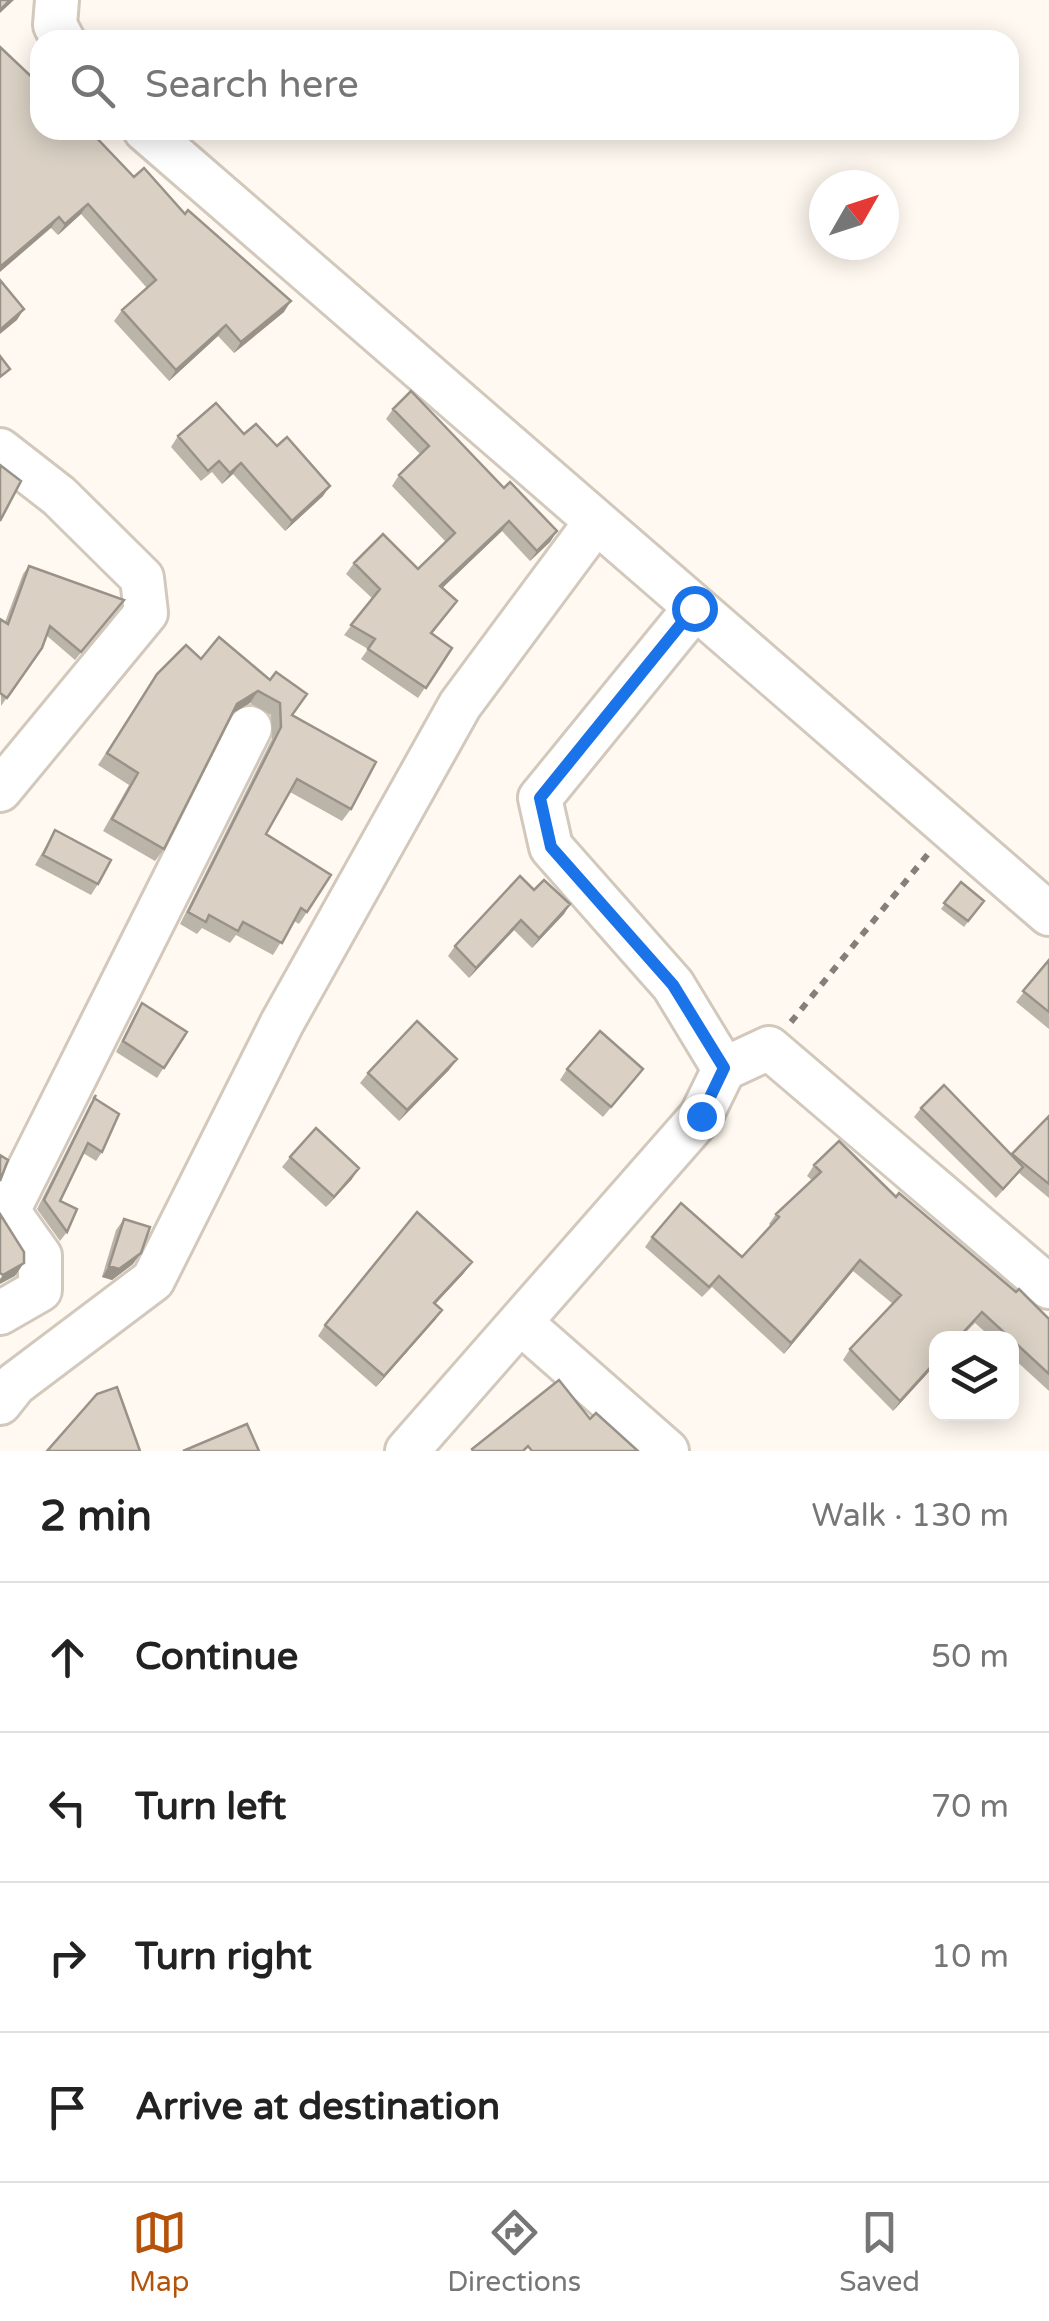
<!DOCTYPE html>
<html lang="en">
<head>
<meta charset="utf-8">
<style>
  body { margin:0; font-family:"Varela Round",sans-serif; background:#f2f2f2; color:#222 }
  .controls { position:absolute; right:30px; bottom:30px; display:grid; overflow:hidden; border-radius:20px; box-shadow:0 5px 25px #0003 }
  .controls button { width:90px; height:90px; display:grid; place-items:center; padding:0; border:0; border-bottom:2px solid #e0e0e0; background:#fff; color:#222; font:50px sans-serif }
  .compass { position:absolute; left:809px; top:170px; width:90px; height:90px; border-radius:50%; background:#fff; box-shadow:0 5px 25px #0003; rotate:51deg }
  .stop { position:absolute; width:30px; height:30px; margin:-22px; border:8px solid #1a73e8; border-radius:50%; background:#fff }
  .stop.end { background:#1a73e8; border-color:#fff; box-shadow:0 2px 10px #0008 }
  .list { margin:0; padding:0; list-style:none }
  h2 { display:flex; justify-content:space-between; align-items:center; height:130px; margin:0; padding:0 40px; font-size:42px }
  h2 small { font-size:32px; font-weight:400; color:#767676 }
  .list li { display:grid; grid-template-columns:65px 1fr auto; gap:30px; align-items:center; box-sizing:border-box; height:150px; padding:0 40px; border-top:2px solid #e0e0e0 }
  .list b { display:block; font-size:38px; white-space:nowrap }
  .list em { font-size:32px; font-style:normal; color:#767676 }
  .icon { flex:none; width:55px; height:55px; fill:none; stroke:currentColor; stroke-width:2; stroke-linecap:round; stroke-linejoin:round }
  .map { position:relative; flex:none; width:1049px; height:1451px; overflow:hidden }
  .search { position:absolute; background:#fff; box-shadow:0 5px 25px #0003; left:30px; right:30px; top:30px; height:110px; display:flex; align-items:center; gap:25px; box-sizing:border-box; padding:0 35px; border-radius:30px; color:#767676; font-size:38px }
  .sheet { height:730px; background:#fff }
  nav { display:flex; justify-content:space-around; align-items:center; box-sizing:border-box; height:140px; border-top:2px solid #e0e0e0; background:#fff; font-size:28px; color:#767676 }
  nav a { display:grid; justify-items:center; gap:5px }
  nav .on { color:#b45309 }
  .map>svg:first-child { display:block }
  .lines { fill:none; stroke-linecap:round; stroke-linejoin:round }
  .minor-casing { stroke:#d2c8bc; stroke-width:48 }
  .path { stroke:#848079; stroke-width:6; stroke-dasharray:8 8; stroke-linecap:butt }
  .minor { stroke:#fff; stroke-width:42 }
  .wall { fill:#bbb4a9 }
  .shaded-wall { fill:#999289 }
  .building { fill:#dad1c4; stroke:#999289; stroke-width:2.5 }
  .route { stroke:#1a73e8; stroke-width:12 }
</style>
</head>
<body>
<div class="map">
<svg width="1049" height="1451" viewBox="0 0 1049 1451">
  <rect width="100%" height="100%" fill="#fff9f1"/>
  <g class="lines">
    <!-- minor casing -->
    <g class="minor-casing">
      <path id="minor" d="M 57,0 L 55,25 L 63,40
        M 145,130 L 1049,914
        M 0,450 L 59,496 L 142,578 L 146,613 L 0,790
        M 694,609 L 540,798 L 551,847 L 673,985 L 724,1069
        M 0,1313 L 40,1290 L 40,1256 L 8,1211 L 250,728
        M 520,1322 L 667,1451
        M 0,1403 L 15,1384 L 153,1280 L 282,1023 L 460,705 L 595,523
        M 407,1451 L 701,1116 L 724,1069 L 769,1048 L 1049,1287"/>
    </g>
    <!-- path -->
    <path class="path" d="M 791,1022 L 928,854"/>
    <!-- minor -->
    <use href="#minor" class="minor"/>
  </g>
  <!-- wall -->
  <path class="wall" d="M 0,47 L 134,177 L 185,214 L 284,312 L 234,353 L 218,336 L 169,381 L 114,321 L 122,310 L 147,288 L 81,214 L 58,235 L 51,228 Z
    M 393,409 L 504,488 L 557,531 L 550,542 L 530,561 L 502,531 L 442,588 L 450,611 L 432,634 L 452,648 L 418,698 L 361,659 L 368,649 L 344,635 L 372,598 L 346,574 L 354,563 L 418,569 L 446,542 L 392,486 L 399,475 L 421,455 L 386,419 Z
    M 244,434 L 323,496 L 285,531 L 233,474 L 222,484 L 212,472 L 201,481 L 171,447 L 178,436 Z
    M 29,566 L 124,600 L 75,660 L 46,635 L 42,648 L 1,706 L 0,619 L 5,622 L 23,574 Z
    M 219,637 L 292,715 L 351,809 L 342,821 L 290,792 L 266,834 L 307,912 L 299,924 L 294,921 L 273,955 L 236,935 L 230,943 L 202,928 L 197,934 L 180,924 L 272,739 L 271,715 L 250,703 L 232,714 L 164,849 L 155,861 L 103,831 L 129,785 L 98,765 L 157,674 L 201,659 Z
    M 55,830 L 98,884 L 91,895 L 35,865 Z
    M 961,882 L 984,901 L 964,927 L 941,909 Z
    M 534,890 L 570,904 L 564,914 L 532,948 L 514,930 L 469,978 L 448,956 L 455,946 Z
    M 1049,960 L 1049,1029 L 1016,1002 Z
    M 142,1003 L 187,1032 L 157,1078 L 116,1052 L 135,1014 Z
    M 457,1059 L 449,1070 L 399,1121 L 360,1083 L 368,1073 Z
    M 567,1069 L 643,1069 L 603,1117 L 560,1080 Z
    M 96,1095 L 94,1098 L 102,1152 L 96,1161 L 83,1153 L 60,1201 L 67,1232 L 60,1241 L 37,1209 L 90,1104 Z
    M 921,1108 L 1011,1155 L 1049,1116 L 1049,1198 L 1019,1173 L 996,1198 L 914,1117 Z
    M 290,1157 L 352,1179 L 326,1207 L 282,1167 Z
    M 814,1165 L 896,1197 L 1049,1319 L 1049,1391 L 1012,1357 L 1012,1338 L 992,1338 L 975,1323 L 960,1338 L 936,1338 L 936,1364 L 893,1411 L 843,1360 L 850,1349 L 893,1304 L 853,1271 L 784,1354 L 712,1287 L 702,1297 L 645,1247 L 652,1237 L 742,1257 L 771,1226 L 769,1224 L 776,1214 L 812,1180 L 807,1176 Z
    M 124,1219 L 133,1264 L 112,1280 L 102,1277 L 116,1230 Z
    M 464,1273 L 435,1304 L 442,1310 L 435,1320 L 376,1387 L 318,1336 L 325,1325 Z"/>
  <!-- shaded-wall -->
  <path class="shaded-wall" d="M 10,0 L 14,0 L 0,13 L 0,10 Z
    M 88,204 L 81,214 L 58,235 L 65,224 Z
    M 59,217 L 51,228 L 0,272 L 0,267 Z
    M 291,301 L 284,312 L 234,353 L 241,342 Z
    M 24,309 L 17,320 L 0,334 L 0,330 Z
    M 226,325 L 218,336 L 169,381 L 176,370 Z
    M 241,463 L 233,474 L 222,484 L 230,473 Z
    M 330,486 L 323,496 L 285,531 L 292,521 Z
    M 509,521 L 502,531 L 433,597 L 440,586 Z
    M 557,531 L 550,542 L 530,561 L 537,551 Z
    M 258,691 L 250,703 L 228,716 L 237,704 Z
    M 570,904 L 564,914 L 532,948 L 539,938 Z
    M 521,920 L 514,930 L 469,978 L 476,968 Z
    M 457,1059 L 449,1070 L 399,1121 L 407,1110 Z
    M 359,1168 L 352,1179 L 326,1207 L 334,1197 Z
    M 141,1253 L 133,1264 L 112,1280 L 102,1277 L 109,1266 Z
    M 860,1260 L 853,1271 L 784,1354 L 791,1343 Z
    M 472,1262 L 464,1273 L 426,1314 L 434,1303 Z
    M 24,1263 L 15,1276 L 0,1284 L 0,1279 L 3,1275 Z
    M 442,1310 L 435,1320 L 376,1387 L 384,1376 Z
    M 936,1361 L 936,1364 L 893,1411 L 900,1401 Z"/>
  <!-- building -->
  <path class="building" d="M 0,0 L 10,0 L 0,10 Z
    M 0,47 L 38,83 L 40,82 L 40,130 L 89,130 L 134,177 L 144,168 L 185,214 L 188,210 L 291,301 L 241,342 L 226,325 L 176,370 L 122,310 L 156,280 L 88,204 L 65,224 L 59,217 L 0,267 Z
    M 0,280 L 24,309 L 0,330 Z
    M 0,356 L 10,369 L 0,377 Z
    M 411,391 L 504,488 L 510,482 L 557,531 L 537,551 L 509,521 L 440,586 L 457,601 L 431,633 L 452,648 L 426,688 L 368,649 L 375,639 L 351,625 L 380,589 L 354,563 L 383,534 L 418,569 L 455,533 L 399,475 L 429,446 L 393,409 Z
    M 216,403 L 244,434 L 256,424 L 277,446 L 287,437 L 330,486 L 292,521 L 241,463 L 230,473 L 219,461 L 208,471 L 178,436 Z
    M 0,465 L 21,481 L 0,521 Z
    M 29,566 L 124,600 L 81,652 L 50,626 L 42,648 L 7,698 L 0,693 L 0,619 L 8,624 Z
    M 219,637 L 270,680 L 276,672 L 307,694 L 292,715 L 376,762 L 351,809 L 297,779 L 266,834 L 331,875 L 307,912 L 301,908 L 282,943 L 243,922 L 238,931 L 209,915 L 206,922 L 188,912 L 281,727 L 280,703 L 258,691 L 237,704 L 164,849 L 112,819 L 138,773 L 107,753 L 157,674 L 186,645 L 201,659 Z
    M 55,830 L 111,860 L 98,884 L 43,855 Z
    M 520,876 L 534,890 L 544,880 L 570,904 L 539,938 L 521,920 L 476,968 L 455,946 Z
    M 961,882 L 984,901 L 968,921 L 944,903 Z
    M 1049,960 L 1049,1012 L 1023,991 Z
    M 142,1003 L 187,1032 L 164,1068 L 123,1041 Z
    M 417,1021 L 457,1059 L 407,1110 L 368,1073 Z
    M 600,1031 L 643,1069 L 611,1107 L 567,1069 Z
    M 944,1085 L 1023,1167 L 1003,1189 L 921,1108 Z
    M 96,1095 L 94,1098 L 119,1114 L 102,1152 L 88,1143 L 60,1201 L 77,1209 L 67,1232 L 44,1200 Z
    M 1049,1116 L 1049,1184 L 1012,1154 Z
    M 316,1128 L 359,1168 L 334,1197 L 290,1157 Z
    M 839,1141 L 896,1197 L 899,1193 L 1016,1292 L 1019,1289 L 1049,1319 L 1049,1374 L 982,1312 L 958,1338 L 936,1338 L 936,1361 L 900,1401 L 850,1349 L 901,1295 L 860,1260 L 791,1343 L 719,1276 L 709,1287 L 652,1237 L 681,1203 L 742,1257 L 779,1217 L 776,1214 L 821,1172 L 814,1165 Z
    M 0,1155 L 8,1160 L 0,1181 Z
    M 417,1212 L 472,1262 L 434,1303 L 442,1310 L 384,1376 L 325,1325 Z
    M 0,1214 L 24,1252 L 24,1263 L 3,1275 L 0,1273 Z
    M 124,1219 L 150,1227 L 141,1253 L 119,1269 L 109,1266 Z
    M 559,1380 L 590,1419 L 596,1413 L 638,1451 L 532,1451 L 528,1446 L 523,1451 L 473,1451 L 472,1449 Z
    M 117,1387 L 140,1451 L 47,1451 L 97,1394 Z
    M 247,1424 L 259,1451 L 183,1451 Z"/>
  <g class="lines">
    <!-- route -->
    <path class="route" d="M 694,608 L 540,798 L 551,847 L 673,985 L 724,1068 L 701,1116"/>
  </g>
</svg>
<div class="controls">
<button><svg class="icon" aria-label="layers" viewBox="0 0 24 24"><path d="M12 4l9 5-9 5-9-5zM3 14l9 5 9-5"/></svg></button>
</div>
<svg class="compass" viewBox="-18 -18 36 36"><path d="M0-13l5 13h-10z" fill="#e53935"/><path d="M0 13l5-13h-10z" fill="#767676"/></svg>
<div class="stop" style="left:694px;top:608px"></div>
<div class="stop end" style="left:701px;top:1116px"></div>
<div class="search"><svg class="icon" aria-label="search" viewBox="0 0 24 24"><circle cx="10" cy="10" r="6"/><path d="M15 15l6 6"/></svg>Search here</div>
</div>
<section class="sheet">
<h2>2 min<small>Walk · 130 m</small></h2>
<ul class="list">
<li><svg class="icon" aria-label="ahead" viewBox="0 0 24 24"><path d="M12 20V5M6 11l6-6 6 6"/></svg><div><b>Continue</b></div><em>50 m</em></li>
<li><svg class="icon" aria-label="left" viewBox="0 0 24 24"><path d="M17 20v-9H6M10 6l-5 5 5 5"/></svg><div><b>Turn left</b></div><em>70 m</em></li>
<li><svg class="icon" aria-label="right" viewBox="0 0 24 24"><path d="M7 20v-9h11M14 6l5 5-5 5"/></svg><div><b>Turn right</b></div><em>10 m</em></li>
<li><svg class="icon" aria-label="arrive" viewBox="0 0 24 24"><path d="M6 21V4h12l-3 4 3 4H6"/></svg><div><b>Arrive at destination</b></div></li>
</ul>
</section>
<nav>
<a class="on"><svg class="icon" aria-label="map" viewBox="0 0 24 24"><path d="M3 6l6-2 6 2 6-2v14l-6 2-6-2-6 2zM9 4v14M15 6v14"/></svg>Map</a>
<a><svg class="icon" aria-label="directions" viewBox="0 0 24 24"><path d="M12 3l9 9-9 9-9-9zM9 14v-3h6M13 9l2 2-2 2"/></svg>Directions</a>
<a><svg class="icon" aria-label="saved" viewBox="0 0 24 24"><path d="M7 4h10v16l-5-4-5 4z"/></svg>Saved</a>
</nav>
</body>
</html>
